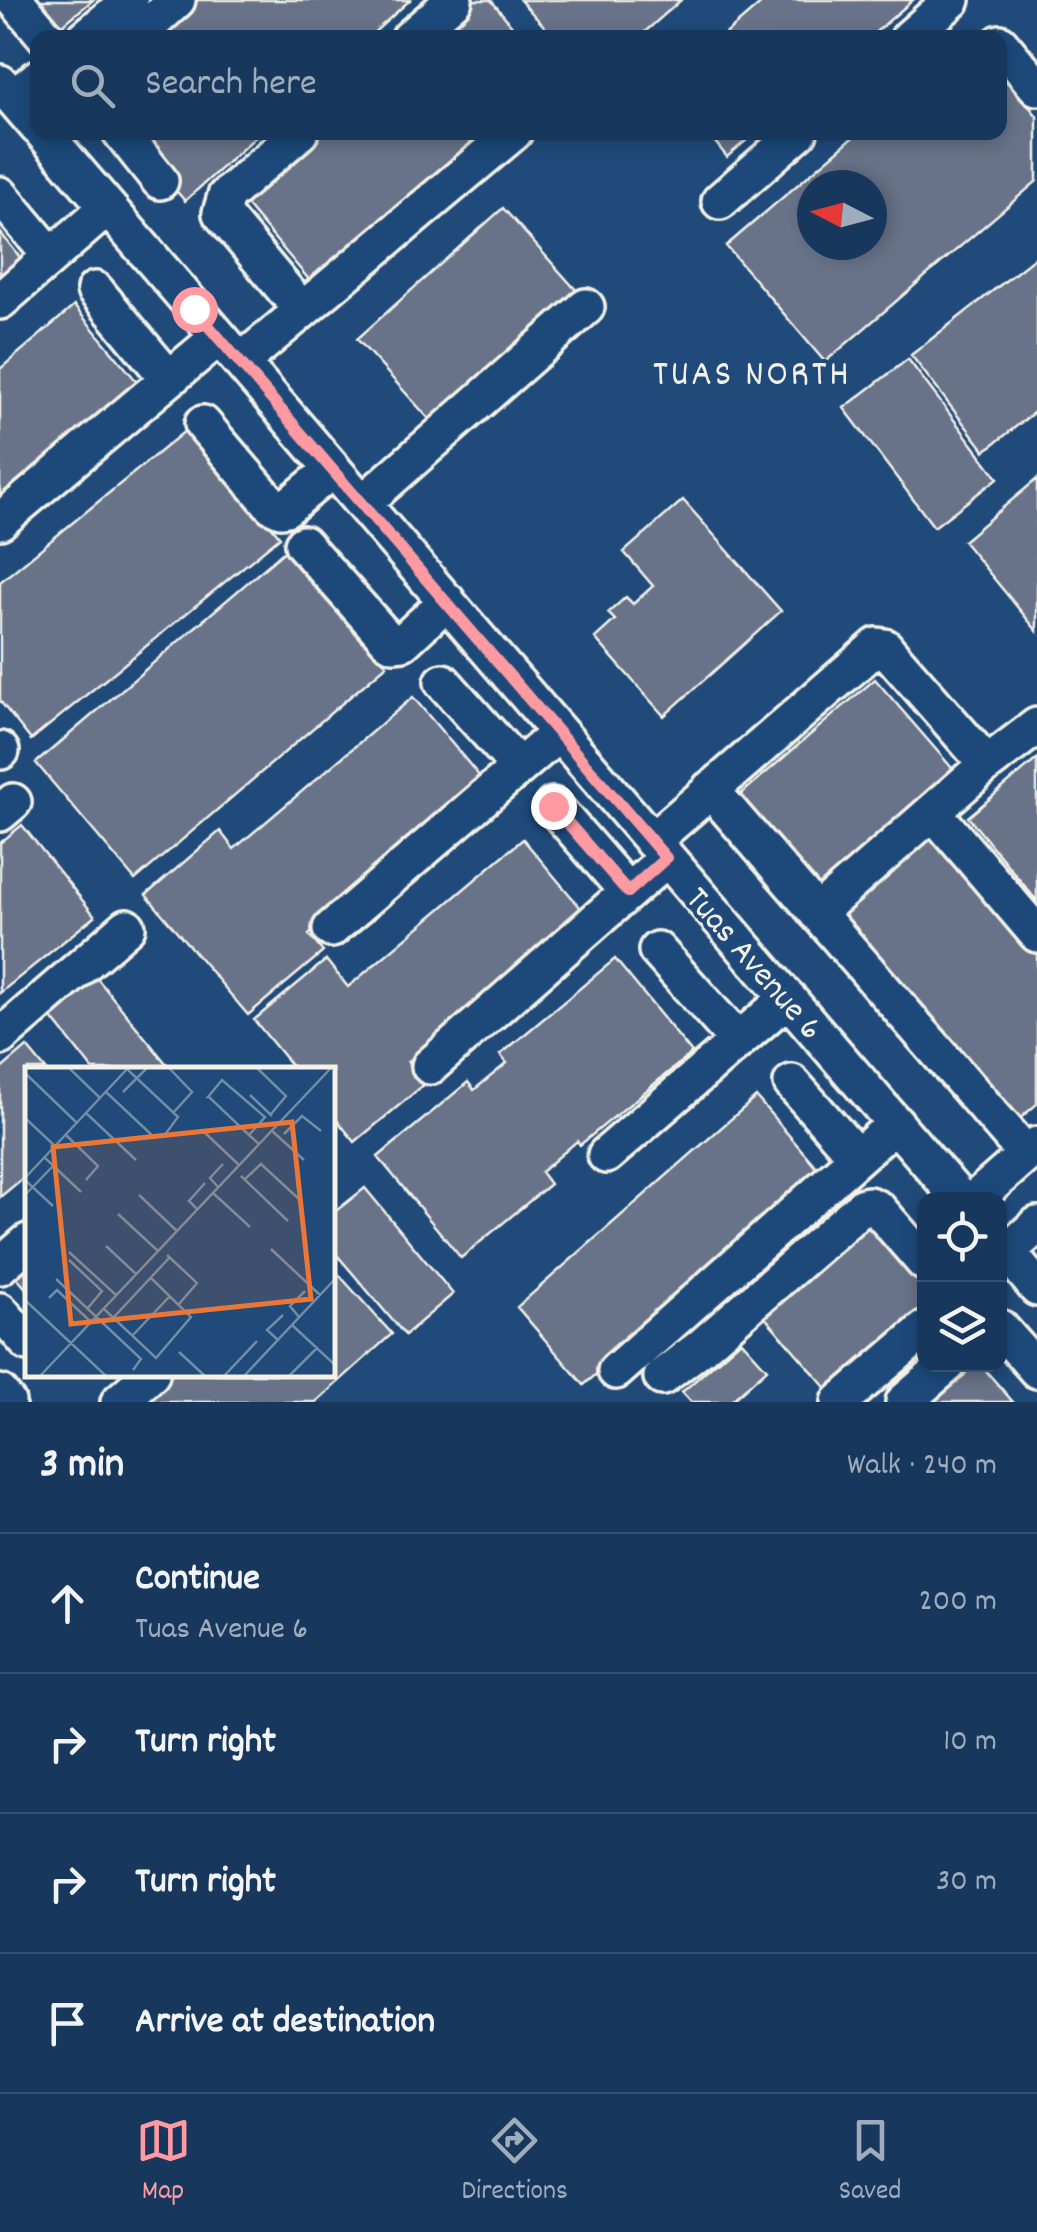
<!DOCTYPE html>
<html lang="en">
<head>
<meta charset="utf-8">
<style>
  body { margin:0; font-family:Dekko,sans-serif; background:#244365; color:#f1f3f6 }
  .controls { position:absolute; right:30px; bottom:30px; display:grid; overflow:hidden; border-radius:20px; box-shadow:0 5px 15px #0003 }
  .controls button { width:90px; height:90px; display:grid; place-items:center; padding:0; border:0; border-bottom:2px solid #365272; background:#17385c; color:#f1f3f6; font:50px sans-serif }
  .compass { position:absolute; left:797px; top:170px; width:90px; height:90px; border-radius:50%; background:#17385c; box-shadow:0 5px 15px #0003; rotate:276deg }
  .stop { position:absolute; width:30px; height:30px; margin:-22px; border:8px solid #ff9aa2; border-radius:50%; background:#fff }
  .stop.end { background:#ff9aa2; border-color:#fff; box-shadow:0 2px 10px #0008 }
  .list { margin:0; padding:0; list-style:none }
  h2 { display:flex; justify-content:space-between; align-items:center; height:130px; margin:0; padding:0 40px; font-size:42px }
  h2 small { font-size:32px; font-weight:400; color:#9eacbb }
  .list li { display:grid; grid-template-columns:65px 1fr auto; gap:30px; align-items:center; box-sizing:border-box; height:140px; padding:0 40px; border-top:2px solid #365272 }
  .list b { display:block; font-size:38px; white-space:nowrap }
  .list p { margin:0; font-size:32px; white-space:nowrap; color:#9eacbb }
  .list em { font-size:32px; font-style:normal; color:#9eacbb }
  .icon { flex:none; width:55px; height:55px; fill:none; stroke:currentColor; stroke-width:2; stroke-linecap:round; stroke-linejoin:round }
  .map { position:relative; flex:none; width:1037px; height:1402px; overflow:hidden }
  .search { position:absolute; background:#17385c; box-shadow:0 5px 15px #0003; left:30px; right:30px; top:30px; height:110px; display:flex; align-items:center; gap:25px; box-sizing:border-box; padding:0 35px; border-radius:20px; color:#9eacbb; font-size:38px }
  .sheet { height:690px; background:#17385c }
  nav { display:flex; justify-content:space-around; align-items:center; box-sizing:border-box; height:140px; border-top:2px solid #365272; background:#17385c; font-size:28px; color:#9eacbb }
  nav a { display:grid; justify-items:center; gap:5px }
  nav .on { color:#ff9aa2 }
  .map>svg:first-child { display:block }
  .building { fill:#687288; stroke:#f4f1e8; stroke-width:2.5; fill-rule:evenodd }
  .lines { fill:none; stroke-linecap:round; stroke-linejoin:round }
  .minor-casing { stroke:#f4f1e8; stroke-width:42 }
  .minor { stroke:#1f4a7a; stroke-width:35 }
  .route { stroke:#ff9aa2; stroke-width:12 }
  .labels { text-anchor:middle; stroke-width:8; stroke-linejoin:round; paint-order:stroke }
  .street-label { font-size:35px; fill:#f4f1e8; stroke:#1f4a7a }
  .neighbourhood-label { font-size:38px; letter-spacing:2.5px; fill:#f4f1e8; stroke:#1f4a7a }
  .inset-road { fill:none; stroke:#748da6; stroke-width:2.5 }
  .view { fill:#ea7738; fill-opacity:0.15; stroke:#ea7738; stroke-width:5 }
  .inset-edge { fill:none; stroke:#f4f1e8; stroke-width:5 }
</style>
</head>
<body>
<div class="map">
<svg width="1037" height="1402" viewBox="0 0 1037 1402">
  <rect width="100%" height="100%" fill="#1f4a7a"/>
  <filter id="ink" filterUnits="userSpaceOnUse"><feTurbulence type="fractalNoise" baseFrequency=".01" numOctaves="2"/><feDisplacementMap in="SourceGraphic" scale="20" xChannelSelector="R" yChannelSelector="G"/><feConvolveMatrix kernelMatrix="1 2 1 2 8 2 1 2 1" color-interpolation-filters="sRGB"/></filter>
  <g filter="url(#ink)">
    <!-- building -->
    <path class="building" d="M 36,0 L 93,0 L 59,28 Z
      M 195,0 L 410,0 L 368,38 L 153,38 Z
      M 475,0 L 491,0 L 522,38 L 431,38 Z
      M 520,0 L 681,0 L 638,38 L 555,38 Z
      M 765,0 L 913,0 L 869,38 L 721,38 Z
      M 1000,71 L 1037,116 L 1037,181 L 825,362 L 726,246 L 859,132 L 1000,132 ZM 812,185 L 872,185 L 872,245 L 812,245 Z
      M 125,132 L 261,132 L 185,201 Z
      M 321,132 L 485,132 L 311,282 L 242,200 Z
      M 707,132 L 756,132 L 727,157 Z
      M 503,208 L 576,290 L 431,421 L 357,339 Z
      M 0,232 L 30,270 L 0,295 Z
      M 1037,256 L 1037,410 L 985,451 L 911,355 Z
      M 74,306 L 139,384 L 0,502 L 0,369 Z
      M 908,359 L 998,478 L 934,527 L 844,408 Z
      M 191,426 L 280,537 L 31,740 L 0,701 L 0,582 Z
      M 1037,479 L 1037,631 L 963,541 Z
      M 683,500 L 781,611 L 664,716 L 595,638 L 615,620 L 608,613 L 626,597 L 633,604 L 653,586 L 624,552 Z
      M 288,548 L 387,665 L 135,880 L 36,763 Z
      M 875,679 L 958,775 L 816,898 L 733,801 Z
      M 413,697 L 486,784 L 309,935 L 323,952 L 248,1015 L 146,895 L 220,831 L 234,849 Z
      M 1037,759 L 1037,901 L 968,817 Z
      M 22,825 L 95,916 L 0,993 L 0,843 Z
      M 939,827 L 1037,942 L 1037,1104 L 1011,1126 L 834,917 Z
      M 523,839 L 585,913 L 408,1062 L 426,1083 L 355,1142 L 332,1114 L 332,1070 L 295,1070 L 254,1020 L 326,960 L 348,987 Z
      M 615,959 L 692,1053 L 580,1145 L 577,1141 L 541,1172 L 550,1184 L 461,1258 L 378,1157 L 468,1082 L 474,1090 L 507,1063 L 500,1055 Z
      M 87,966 L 169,1067 L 166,1070 L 93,1070 L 41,1004 Z
      M 27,1047 L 46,1070 L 28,1070 L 28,1174 L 0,1197 L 0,1070 Z
      M 756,1097 L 823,1175 L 584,1385 L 517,1307 Z
      M 365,1188 L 453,1294 L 405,1335 L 332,1249 L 332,1214 Z
      M 869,1207 L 924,1271 L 924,1312 L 832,1394 L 756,1307 Z
      M 28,1263 L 28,1291 L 14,1274 Z
      M 332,1267 L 392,1334 L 316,1402 L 141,1402 L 172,1374 L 332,1374 Z
      M 741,1340 L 767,1369 L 730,1402 L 691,1402 L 682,1392 Z
      M 970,1364 L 980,1364 L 1013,1402 L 929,1402 Z"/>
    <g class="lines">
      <!-- minor casing -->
      <g class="minor-casing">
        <path id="minor" d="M 15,0 L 47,38
          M 85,38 L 130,0
          M 135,38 L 177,0
          M 410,38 L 454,0
          M 909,38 L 952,0
          M 1000,43 L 1037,87
          M 0,83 L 38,127
          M 13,98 L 38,78
          M 43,132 L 961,1200
          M 121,132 L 160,181
          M 300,132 L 226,196 L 221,213 L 302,310
          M 0,195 L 51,256
          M 720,201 L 799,132
          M 95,290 L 169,379
          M 0,301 L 107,208
          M 241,362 L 514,132
          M 203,424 L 272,505 L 281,509 L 286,508 L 333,469
          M 363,503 L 586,307
          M 0,521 L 219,337
          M 303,544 L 388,640 L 393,643 L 403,642 L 447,601
          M 443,682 L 519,767
          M 0,750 L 1,751
          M 710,789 L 1026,1154
          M 553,806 L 628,892
          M 0,813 L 13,802
          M 934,813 L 1037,934
          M 652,841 L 877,646 L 885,647 L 888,651 L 987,764
          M 817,913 L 987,764 L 1037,726
          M 331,929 L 559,733
          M 657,950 L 738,1041
          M 0,1037 L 127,927
          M 430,1066 L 667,858
          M 792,1083 L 857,1157
          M 606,1155 L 788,998
          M 974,1200 L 1037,1145
          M 1000,1243 L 1037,1288
          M 1000,1258 L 1037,1225
          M 0,1266 L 28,1242
          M 0,1311 L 28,1343
          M 1000,1328 L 1037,1370
          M 616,1371 L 896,1123
          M 662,1377 L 700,1348 L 863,1206 L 869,1205 L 878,1209 L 924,1262
          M 0,1393 L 7,1402
          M 119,1402 L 151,1374
          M 840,1402 L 924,1330
          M 904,1402 L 948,1364"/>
      </g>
      <!-- minor -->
      <use href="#minor" class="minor"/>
    </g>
  </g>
  <g class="lines" filter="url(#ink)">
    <!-- route -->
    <path class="route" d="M 194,309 L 666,858 L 628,892 L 553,806"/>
  </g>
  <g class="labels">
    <!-- street labels -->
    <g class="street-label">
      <text transform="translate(756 962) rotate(49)" y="12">Tuas Avenue 6</text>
    </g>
    <!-- neighbourhood labels -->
    <g class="neighbourhood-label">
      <text x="752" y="384">TUAS NORTH</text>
    </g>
  </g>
  <!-- overview -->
  <g transform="translate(25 1067)">
    <rect width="310" height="310" fill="#1f4a7a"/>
    <path class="inset-road" d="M 44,1 L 75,31M 144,1 L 167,25 L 148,46M 232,1 L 261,29 L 246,47M 102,2 L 153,50 L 139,69M 0,6 L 52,56M 81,25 L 130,71M 98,25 L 122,1M 225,28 L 247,49M 61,46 L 111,93M 0,51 L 30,79M 177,63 L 214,98M 246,63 L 279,93M 259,67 L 277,49 L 296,64M 41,68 L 73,99 L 61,113M 224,68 L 240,50 L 197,13 L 183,30 L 184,30 L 224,68 L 234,77M 19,90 L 56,125M 216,109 L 263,154M 0,111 L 103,1M 220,112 L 236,97 L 275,133M 0,113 L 28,139M 193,120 L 185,111 L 198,97M 188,126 L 225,160M 0,128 L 28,99M 114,128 L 152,164M 172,142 L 164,134 L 180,116M 93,147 L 133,184M 81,179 L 111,207M 246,182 L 295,228M 44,185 L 91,228M 142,188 L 172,216 L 154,237M 44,193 L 77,224 L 62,242M 31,212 L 116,292 L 108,303M 24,231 L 32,223 L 66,255M 0,233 L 81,309M 79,242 L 131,291 L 166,250 L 126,211M 274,250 L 265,239 L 280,224M 88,251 L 145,190M 267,258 L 310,298M 107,269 L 145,229M 253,273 L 242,263 L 258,248M 154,285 L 180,309M 15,309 L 306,1M 199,309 L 232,274M 219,309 L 310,212M 264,309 L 292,281"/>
    <path class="view" d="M 267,55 L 286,232 L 46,257 L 28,80 Z"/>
    <rect width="310" height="310" class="inset-edge"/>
  </g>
</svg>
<div class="controls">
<button><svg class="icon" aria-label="locate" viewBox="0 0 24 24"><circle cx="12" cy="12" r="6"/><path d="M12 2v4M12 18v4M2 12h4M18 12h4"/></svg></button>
<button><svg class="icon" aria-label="layers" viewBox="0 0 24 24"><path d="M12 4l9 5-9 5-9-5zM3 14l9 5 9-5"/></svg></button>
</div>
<svg class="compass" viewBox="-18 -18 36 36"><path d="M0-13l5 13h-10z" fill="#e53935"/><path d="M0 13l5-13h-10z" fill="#9eacbb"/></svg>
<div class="stop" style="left:194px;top:309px"></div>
<div class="stop end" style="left:553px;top:806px"></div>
<div class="search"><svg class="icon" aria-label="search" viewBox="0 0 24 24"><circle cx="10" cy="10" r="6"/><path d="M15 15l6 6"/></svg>Search here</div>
</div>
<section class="sheet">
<h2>3 min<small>Walk · 240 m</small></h2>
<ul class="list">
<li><svg class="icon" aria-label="ahead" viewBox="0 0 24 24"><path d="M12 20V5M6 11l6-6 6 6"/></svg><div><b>Continue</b><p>Tuas Avenue 6</p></div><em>200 m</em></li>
<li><svg class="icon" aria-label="right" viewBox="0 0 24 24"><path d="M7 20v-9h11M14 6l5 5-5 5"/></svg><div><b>Turn right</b></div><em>10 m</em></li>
<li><svg class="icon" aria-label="right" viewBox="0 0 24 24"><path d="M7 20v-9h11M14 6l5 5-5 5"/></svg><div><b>Turn right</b></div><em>30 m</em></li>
<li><svg class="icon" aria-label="arrive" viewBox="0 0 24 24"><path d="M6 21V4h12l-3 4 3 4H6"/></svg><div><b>Arrive at destination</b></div></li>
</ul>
</section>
<nav>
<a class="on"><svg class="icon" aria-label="map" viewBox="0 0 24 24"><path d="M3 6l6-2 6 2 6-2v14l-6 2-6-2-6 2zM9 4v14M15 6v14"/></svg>Map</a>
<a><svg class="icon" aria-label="directions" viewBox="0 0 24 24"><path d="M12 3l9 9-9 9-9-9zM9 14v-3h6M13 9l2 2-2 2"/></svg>Directions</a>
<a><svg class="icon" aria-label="saved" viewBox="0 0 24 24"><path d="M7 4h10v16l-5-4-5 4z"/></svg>Saved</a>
</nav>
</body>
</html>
